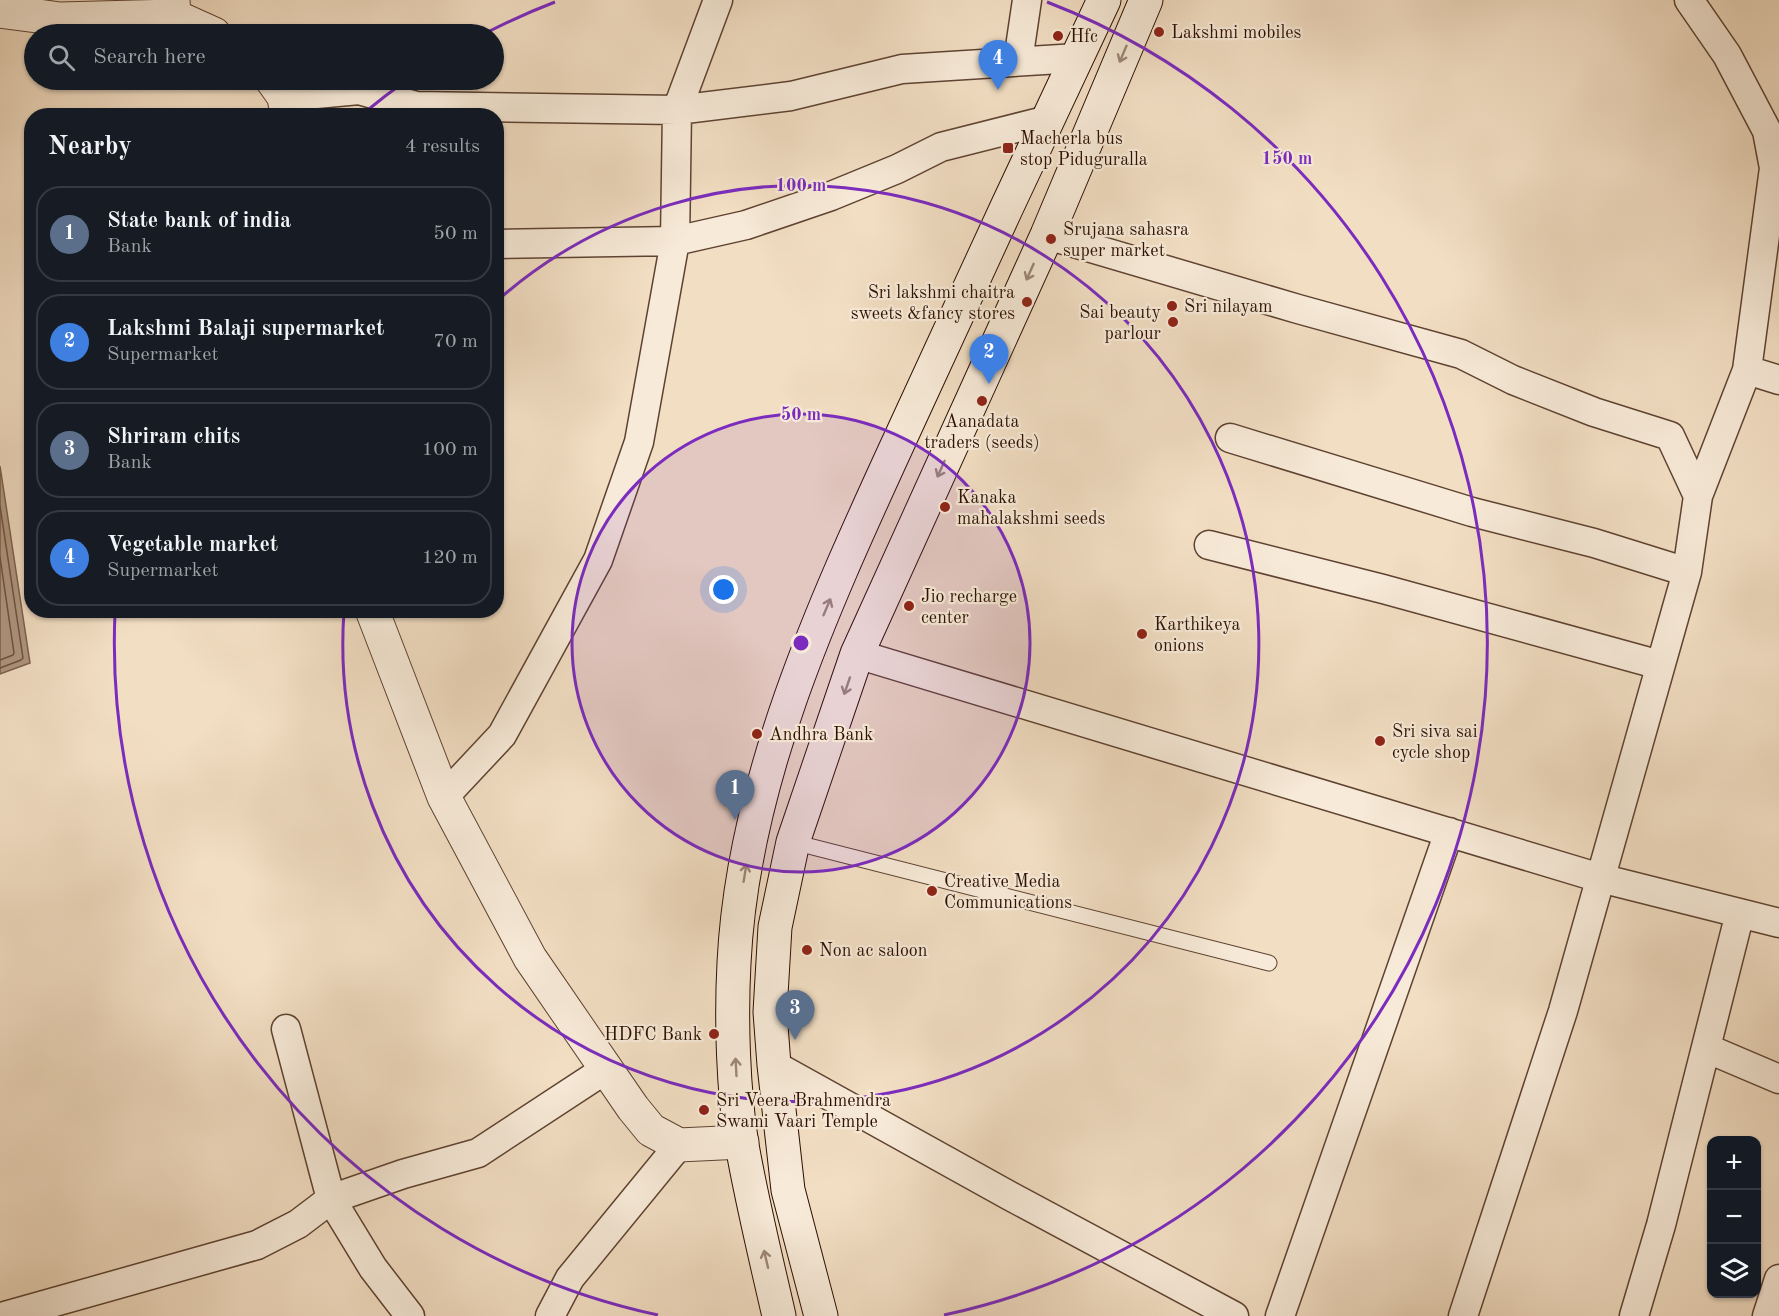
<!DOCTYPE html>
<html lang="en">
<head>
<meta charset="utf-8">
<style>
  body { margin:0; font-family:"Old Standard TT",serif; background:#242831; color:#f1f3f6 }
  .controls { position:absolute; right:18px; bottom:18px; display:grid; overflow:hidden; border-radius:12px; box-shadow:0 2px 4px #0004 }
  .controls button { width:54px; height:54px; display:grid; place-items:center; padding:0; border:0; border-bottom:2px solid #363941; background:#171b24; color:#f1f3f6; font:30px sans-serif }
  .you { position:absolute; left:724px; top:590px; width:21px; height:21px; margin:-15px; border:4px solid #fff; border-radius:50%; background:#1a73e8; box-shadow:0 0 0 9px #1a73e833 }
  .badge { display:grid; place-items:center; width:39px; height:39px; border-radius:50%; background:#b45309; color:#fff; font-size:20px; font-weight:700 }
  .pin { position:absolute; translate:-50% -50px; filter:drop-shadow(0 2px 3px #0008) }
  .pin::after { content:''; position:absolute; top:32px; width:21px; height:18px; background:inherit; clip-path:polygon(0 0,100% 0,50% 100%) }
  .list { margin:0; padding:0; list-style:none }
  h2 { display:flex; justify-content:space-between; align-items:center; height:78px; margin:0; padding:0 24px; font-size:26px }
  h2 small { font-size:20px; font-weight:400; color:#9ea1a6 }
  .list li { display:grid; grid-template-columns:39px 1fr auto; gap:18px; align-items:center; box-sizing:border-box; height:96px; margin:0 12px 12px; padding:0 12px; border:2px solid #363941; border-radius:24px }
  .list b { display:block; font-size:22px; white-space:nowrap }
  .list p { margin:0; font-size:20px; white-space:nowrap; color:#9ea1a6 }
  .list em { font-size:20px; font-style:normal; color:#9ea1a6 }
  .icon { flex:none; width:33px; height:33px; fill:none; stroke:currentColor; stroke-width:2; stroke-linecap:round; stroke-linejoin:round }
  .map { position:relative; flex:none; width:1779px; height:1316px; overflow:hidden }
  .search { position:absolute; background:#171b24; box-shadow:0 2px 4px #0004; left:24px; top:24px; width:480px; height:66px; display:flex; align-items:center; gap:15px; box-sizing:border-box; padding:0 21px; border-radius:33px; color:#9ea1a6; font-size:22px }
  .panel { position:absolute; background:#171b24; box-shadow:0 2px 4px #0004; left:24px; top:108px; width:480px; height:510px; border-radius:24px }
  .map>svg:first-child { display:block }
  .water { fill:#af9781; stroke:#7b604d; stroke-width:1.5 }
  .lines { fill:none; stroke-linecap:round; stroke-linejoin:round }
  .shore { stroke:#6e5240; stroke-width:1.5 }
  .service-casing { stroke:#5e4231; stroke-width:17 }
  .minor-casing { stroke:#5e4231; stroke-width:31 }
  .tertiary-casing { stroke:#5e4231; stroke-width:35 }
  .secondary-casing { stroke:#2c0e00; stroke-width:35 }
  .service { stroke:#f7ead8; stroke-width:15 }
  .minor { stroke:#f7ead8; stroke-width:28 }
  .tertiary { stroke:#f7ead8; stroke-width:33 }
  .secondary { stroke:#f7ead8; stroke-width:33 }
  .oneway { stroke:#9c8777 }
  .ring { fill:none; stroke:#7b2cbf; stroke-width:3 }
  .poi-dot { fill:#8f2418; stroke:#f7ead8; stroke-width:2 }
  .labels { text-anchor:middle; stroke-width:4.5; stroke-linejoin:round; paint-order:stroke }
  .poi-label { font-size:18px; fill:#2c0e00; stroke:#f7ead8; text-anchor:start }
  .centre { fill:#7b2cbf; stroke:#f7ead8; stroke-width:3 }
  .ring-label { font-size:18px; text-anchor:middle; font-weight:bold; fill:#7b2cbf; stroke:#f7ead8; stroke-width:4.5; stroke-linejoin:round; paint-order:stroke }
</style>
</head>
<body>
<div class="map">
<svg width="1779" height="1316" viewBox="0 0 1779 1316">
  <rect width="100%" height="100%" fill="#f2dec3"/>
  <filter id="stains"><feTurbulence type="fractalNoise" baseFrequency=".00333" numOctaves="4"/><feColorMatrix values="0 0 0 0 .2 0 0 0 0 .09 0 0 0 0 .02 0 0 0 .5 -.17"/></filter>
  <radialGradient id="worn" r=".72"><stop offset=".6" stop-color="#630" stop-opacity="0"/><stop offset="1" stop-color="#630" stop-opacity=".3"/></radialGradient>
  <!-- water -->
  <path class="water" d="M 0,466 L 30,663 L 0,674 Z"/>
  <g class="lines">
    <!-- shore -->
    <path class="shore" d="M 0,506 L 23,658 L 21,660 L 0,668
      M 0,557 L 14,653 L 13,655 L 0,660"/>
    <!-- service casing -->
    <g class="service-casing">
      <path id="service" d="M 793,842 L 1269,963"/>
    </g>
    <!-- minor casing -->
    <g class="minor-casing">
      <path id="minor" d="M 1018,61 L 1027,0
        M 284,97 L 359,90 L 416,106 L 677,110 L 791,96 L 902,69 L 1077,58
        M 1047,235 L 1298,309 L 1461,354 L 1513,380 L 1594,412 L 1670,436 L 1698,496
        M 496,244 L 675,241 L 746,225 L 831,196 L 897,169 L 941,147 L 1048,120
        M 1747,370 L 1779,380
        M 1230,438 L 1472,512 L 1594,543 L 1687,572
        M 1209,545 L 1383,589 L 1660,665
        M 857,654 L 1600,878 L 1779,923
        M 444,797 L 502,735 L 598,560 L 639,442 L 675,241 L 677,110 L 718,0
        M 286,1029 L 331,1199 L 373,1268 L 410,1316
        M 1706,1048 L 1779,1079
        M 774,1065 L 1010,1196 L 1234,1316
        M 5,1316 L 257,1245 L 298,1224 L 331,1199 L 403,1174 L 478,1153 L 606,1069
        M 550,1316 L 570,1278 L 679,1145
        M 1280,1316 L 1449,832
        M 1463,1316 L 1563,1011 L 1687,572 L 1698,496 L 1747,370 L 1774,168 L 1767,131 L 1727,55 L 1689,0
        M 1634,1316 L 1661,1225 L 1740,913
        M 1767,1316 L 1779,1279"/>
    </g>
    <!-- tertiary casing -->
    <g class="tertiary-casing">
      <path id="tertiary" d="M 173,0 L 174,16 L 214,34
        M 0,11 L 60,19 L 174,16
        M 272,80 L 284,97 L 287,116
        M 372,610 L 444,797 L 530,958 L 633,1108 L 651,1130 L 679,1145 L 742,1142"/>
    </g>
    <!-- secondary casing -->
    <g class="secondary-casing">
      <path id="secondary" d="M 779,1316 C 766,1259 752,1202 742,1145 C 733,1090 731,1018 734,963 C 743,775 829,594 906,426 C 971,283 1037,142 1104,0
        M 821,1316 L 788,1190 L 774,1065 L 770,1012 L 775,927 L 793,842 L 857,654 L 1047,235 L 1146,0"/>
    </g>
    <!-- service -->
    <use href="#service" class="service"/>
    <!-- minor -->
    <use href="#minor" class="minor"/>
    <!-- tertiary -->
    <use href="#tertiary" class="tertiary"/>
    <!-- secondary -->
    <use href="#secondary" class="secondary"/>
  </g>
  <!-- one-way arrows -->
  <defs><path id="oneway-shaft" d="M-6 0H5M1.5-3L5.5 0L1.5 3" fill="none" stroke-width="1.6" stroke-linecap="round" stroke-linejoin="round" transform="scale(1.5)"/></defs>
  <g class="oneway">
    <use href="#oneway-shaft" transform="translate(1123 54) rotate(113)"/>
    <use href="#oneway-shaft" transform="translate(1030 272) rotate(114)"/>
    <use href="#oneway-shaft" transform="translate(941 469) rotate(114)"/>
    <use href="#oneway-shaft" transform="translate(827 607) rotate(-67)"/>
    <use href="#oneway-shaft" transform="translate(847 686) rotate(109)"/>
    <use href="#oneway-shaft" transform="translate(745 873) rotate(-81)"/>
    <use href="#oneway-shaft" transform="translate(736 1067) rotate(-93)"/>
    <use href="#oneway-shaft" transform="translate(766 1259) rotate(-103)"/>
  </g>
  <!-- distance rings -->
  <circle cx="801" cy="643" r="229" fill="#7b2cbf" fill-opacity=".12"/>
  <g class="ring">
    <circle cx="801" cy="643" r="229"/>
    <path d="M498 300A458 458 0 1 1 344 611"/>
    <path d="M658 1315A687 687 0 0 1 115 613M364 113A687 687 0 0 1 407 80M484 34A687 687 0 0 1 555 2M1047 2A687 687 0 0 1 944 1315"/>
  </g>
  <!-- markers -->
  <g class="poi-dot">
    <circle cx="1159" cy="32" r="6"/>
    <circle cx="1058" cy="36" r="6"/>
    <rect x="1002" y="142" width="12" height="12" rx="3"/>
    <circle cx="1051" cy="239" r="6"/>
    <circle cx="1027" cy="302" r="6"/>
    <circle cx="1172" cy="306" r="6"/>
    <circle cx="1173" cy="322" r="6"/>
    <circle cx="982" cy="401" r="6"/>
    <circle cx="945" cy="507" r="6"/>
    <circle cx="909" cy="606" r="6"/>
    <circle cx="1142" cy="634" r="6"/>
    <circle cx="757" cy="734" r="6"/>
    <circle cx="1380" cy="741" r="6"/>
    <circle cx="932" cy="891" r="6"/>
    <circle cx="807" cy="950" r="6"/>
    <circle cx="714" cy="1034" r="6"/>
    <circle cx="704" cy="1110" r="6"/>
  </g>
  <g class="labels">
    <!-- poi labels -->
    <g class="poi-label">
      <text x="1171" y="38">Lakshmi mobiles</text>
      <text x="1070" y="42">Hfc</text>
      <text x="1020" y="144">Macherla bus<tspan x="1020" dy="21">stop Piduguralla</tspan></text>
      <text x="1063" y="235">Srujana sahasra<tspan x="1063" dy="21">super market</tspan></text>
      <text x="1015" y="298" text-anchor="end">Sri lakshmi chaitra<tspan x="1015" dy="21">sweets &amp;fancy stores</tspan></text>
      <text x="1184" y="312">Sri nilayam</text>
      <text x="1161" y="318" text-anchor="end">Sai beauty<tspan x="1161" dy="21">parlour</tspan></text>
      <text x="982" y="427" text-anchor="middle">Aanadata<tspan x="982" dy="21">traders (seeds)</tspan></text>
      <text x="957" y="503">Kanaka<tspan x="957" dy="21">mahalakshmi seeds</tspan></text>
      <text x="921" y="602">Jio recharge<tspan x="921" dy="21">center</tspan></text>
      <text x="1154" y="630">Karthikeya<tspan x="1154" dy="21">onions</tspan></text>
      <text x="1392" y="737">Sri siva sai<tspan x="1392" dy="21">cycle shop</tspan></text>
      <text x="769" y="740">Andhra Bank</text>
      <text x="944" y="887">Creative Media<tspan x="944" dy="21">Communications</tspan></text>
      <text x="819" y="956">Non ac saloon</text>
      <text x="702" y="1040" text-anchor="end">HDFC Bank</text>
      <text x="716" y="1106">Sri Veera Brahmendra<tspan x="716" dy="21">Swami Vaari Temple</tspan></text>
    </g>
  </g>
  <circle cx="801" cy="643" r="9" class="centre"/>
  <g class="ring-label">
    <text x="1287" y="164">150 m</text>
    <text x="801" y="191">100 m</text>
    <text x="801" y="420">50 m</text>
  </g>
  <rect width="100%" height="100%" filter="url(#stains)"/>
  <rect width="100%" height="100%" fill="url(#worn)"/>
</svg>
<div class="controls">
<button>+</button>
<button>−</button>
<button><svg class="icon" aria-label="layers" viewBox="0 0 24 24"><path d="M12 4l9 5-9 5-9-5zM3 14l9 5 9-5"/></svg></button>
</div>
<div class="you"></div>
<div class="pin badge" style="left:735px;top:820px;background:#5c6f8a">1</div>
<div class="pin badge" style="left:989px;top:384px;background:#3f7fe0">2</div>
<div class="pin badge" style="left:795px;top:1040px;background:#5c6f8a">3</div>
<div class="pin badge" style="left:998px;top:90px;background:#3f7fe0">4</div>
<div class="search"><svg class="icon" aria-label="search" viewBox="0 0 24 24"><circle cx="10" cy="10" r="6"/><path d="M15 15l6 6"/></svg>Search here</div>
<section class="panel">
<h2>Nearby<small>4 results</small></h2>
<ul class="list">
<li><span class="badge" style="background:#5c6f8a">1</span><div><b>State bank of india</b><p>Bank</p></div><em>50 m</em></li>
<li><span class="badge" style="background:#3f7fe0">2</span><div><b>Lakshmi Balaji supermarket</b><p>Supermarket</p></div><em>70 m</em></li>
<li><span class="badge" style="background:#5c6f8a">3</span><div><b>Shriram chits</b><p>Bank</p></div><em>100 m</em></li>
<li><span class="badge" style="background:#3f7fe0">4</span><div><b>Vegetable market</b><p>Supermarket</p></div><em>120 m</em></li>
</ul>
</section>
</div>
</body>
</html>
